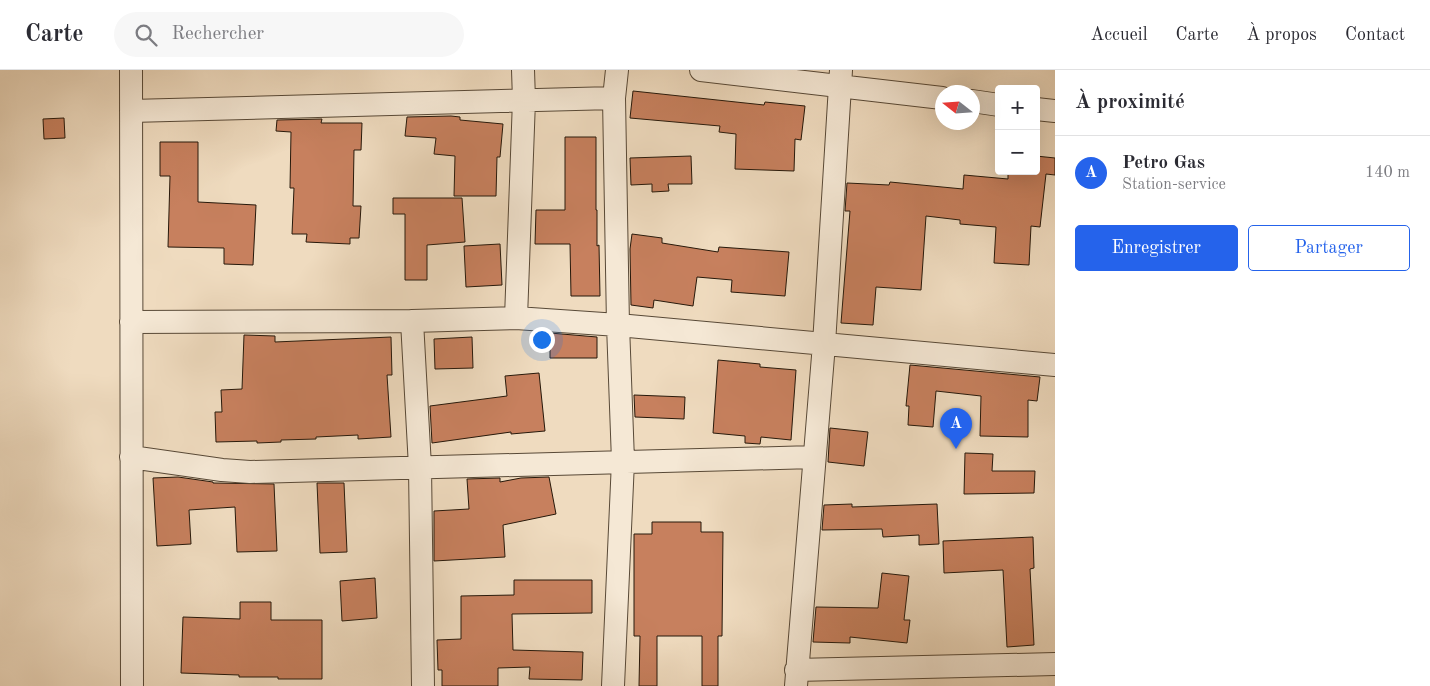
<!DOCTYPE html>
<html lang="fr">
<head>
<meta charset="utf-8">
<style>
  body { margin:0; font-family:"Old Standard TT",serif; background:#f7f7f7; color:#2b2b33 }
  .controls { position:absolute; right:15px; top:15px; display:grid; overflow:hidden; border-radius:5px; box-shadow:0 5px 20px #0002 }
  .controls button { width:45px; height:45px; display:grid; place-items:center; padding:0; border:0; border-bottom:1px solid #e1e1e2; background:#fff; color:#2b2b33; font:25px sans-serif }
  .compass { position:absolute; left:935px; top:15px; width:45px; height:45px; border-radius:50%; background:#fff; box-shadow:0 5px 20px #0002; rotate:287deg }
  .you { position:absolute; left:541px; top:269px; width:18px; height:18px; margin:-12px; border:4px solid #fff; border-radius:50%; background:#1a73e8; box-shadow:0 0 0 8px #1a73e833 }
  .badge { display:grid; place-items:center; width:32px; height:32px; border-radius:50%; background:#2563eb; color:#fff; font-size:16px; font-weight:700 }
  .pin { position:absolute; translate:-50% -41px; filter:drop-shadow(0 1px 2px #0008) }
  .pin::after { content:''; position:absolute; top:26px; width:18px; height:15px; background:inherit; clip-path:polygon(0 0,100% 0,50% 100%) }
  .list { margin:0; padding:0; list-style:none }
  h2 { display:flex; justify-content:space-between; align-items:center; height:65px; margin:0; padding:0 20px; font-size:21px }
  h2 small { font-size:16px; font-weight:400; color:#7c7c81 }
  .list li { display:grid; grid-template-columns:32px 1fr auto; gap:15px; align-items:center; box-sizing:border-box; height:75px; padding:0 20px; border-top:1px solid #e1e1e2 }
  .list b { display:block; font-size:19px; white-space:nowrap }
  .list p { margin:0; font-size:16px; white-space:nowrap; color:#7c7c81 }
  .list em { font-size:16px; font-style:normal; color:#7c7c81 }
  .actions { display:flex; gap:10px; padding:15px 20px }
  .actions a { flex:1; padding:11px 0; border:1px solid #2563eb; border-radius:5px; text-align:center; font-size:18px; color:#2563eb }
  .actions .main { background:#2563eb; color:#fff }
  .icon { flex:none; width:28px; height:28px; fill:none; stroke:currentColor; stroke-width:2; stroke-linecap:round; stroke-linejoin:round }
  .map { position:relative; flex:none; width:1055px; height:616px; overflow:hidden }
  header { display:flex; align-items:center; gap:30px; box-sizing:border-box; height:70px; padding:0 25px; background:#fff; border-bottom:1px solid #e1e1e2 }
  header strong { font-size:24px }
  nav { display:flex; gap:28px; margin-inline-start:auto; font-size:18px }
  .search { width:350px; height:45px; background:#f7f7f7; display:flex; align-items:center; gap:12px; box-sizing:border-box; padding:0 18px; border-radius:28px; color:#7c7c81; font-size:19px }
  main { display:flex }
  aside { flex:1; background:#fff }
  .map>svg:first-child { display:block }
  .building { fill:#c7805e; stroke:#26180a }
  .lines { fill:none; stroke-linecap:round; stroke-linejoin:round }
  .minor-casing { stroke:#584937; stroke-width:24 }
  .minor { stroke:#f5e8d5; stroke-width:22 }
</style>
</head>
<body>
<header>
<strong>Carte</strong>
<div class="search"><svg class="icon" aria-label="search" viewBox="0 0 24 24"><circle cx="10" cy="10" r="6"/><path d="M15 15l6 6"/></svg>Rechercher</div>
<nav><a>Accueil</a><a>Carte</a><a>À propos</a><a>Contact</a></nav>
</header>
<main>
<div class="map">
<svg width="1055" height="616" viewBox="0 0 1055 616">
  <rect width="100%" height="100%" fill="#efdbbf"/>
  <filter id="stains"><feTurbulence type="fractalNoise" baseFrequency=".004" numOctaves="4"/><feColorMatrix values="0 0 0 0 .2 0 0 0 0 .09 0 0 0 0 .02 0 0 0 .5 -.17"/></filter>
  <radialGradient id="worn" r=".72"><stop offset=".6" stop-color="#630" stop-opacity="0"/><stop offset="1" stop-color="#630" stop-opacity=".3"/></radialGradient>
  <!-- building -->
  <path class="building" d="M 633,21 L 764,35 L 765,32 L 805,36 L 801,70 L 795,69 L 794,101 L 735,99 L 736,64 L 719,62 L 720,56 L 630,48 Z
    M 451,46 L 460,47 L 460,50 L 503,54 L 500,87 L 497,87 L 496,126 L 454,126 L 455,86 L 434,84 L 436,68 L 405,66 L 407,47 Z
    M 64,48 L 65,68 L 44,69 L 43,49 Z
    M 322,49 L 321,53 L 362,53 L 361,80 L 354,80 L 353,136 L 361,136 L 359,168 L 350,168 L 350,174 L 306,172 L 307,164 L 292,164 L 294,118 L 290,118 L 291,62 L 276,61 L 277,50 Z
    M 565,67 L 596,67 L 596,140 L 597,140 L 597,176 L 599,175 L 600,226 L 571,226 L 570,174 L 535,174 L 536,140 L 565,140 Z
    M 160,72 L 198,72 L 198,132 L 256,135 L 253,195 L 224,194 L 224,178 L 168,177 L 170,106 L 160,106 Z
    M 691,86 L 692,114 L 668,114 L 669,121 L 652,122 L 652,114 L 631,115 L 630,88 Z
    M 1036,86 L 1055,88 L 1055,105 L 1046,104 L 1040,157 L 1031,156 L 1029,195 L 994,193 L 996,157 L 960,154 L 960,150 L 926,146 L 921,220 L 876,217 L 873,255 L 841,253 L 850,141 L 845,141 L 847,113 L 889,115 L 890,112 L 963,119 L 964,105 L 1008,109 L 1008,101 L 1036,101 Z
    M 393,128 L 462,128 L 465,172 L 427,175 L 427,210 L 405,210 L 405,144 L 393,144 Z
    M 632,164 L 662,168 L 662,173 L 718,182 L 719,177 L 789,182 L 785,226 L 731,222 L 732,210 L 697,207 L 693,236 L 654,230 L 653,238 L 631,235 L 630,179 Z
    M 500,174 L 502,215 L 466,217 L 464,176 Z
    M 550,263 L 597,267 L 597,288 L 550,288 Z
    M 244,265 L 275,266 L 275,272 L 391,267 L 392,305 L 387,305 L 391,367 L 358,369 L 358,365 L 316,367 L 316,369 L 281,370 L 281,372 L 257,373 L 257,371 L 216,372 L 215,342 L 222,342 L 221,320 L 242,319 Z
    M 472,267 L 473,298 L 435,299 L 434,269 Z
    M 718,290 L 760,294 L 760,297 L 796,300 L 791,370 L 761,367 L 760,374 L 745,373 L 745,366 L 713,363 Z
    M 910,295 L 1040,307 L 1037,331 L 1028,330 L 1028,367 L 980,366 L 981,326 L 936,321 L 933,357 L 908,355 L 909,336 L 906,336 Z
    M 539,303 L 545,361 L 511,364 L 511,362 L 432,373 L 430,336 L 507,326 L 505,306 Z
    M 634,325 L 685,327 L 684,349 L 635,347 Z
    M 830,358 L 868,362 L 864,396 L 828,392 Z
    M 965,383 L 993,384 L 992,401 L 1035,401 L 1034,423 L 964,424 Z
    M 178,407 L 213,412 L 213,413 L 274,414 L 277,481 L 237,482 L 235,437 L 189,440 L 191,474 L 157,476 L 153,408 Z
    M 549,407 L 556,444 L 503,455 L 505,487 L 434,491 L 434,441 L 469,439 L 467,409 L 500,408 L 500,412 L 521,408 Z
    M 317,413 L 344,413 L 347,482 L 320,483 Z
    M 852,434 L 852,437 L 937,434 L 939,474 L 919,475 L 919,465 L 883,467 L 882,459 L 822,460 L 824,435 Z
    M 652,452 L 701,452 L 701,462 L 723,462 L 722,566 L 718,566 L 718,616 L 702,616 L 702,566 L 657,566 L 657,616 L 639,616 L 640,566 L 634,566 L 634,464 L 652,464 Z
    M 1033,467 L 1034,498 L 1030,499 L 1034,575 L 1007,577 L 1003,500 L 944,503 L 943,471 Z
    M 882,503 L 909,506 L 904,550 L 910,550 L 907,573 L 850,567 L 850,573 L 813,572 L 816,537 L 878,538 Z
    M 375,508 L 377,548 L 342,551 L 340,511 Z
    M 514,510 L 592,510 L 592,543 L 512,544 L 513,580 L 583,582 L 582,610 L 529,609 L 530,597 L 498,598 L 498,616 L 442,616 L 442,600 L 438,600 L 437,570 L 461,569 L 461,526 L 514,525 Z
    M 240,532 L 271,532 L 271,550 L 322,550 L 322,609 L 278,609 L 278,607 L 239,607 L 239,605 L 181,603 L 183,547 L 240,549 Z"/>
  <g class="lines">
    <!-- minor casing -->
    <g class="minor-casing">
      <path id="minor" d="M 131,0 L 132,616
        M 701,0 L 942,28
        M 972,31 L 999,35
        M 1036,39 L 1055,41
        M 131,41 L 614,28
        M 516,248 L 524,30 L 523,0
        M 412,251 L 420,397 L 423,616
        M 131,252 L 412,251 L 516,248 L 618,255 L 1055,295
        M 131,387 L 222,400 L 250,402 L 814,387
        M 796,600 L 1055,594
        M 613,616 L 623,391 L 618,255 L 614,28 L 617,0
        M 796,616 L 824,274 L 841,0"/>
    </g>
    <!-- minor -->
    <use href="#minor" class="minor"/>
  </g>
  <rect width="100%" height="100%" filter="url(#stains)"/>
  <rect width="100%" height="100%" fill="url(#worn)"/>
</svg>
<div class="controls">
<button>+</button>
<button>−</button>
</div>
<svg class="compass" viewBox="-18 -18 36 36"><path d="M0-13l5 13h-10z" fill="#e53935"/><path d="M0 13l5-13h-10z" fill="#7c7c81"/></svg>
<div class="you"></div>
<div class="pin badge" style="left:956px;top:379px">A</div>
</div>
<aside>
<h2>À proximité<small></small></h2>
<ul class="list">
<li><span class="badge">A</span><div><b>Petro Gas</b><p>Station-service</p></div><em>140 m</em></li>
</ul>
<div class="actions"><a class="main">Enregistrer</a><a>Partager</a></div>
</aside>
</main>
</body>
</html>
